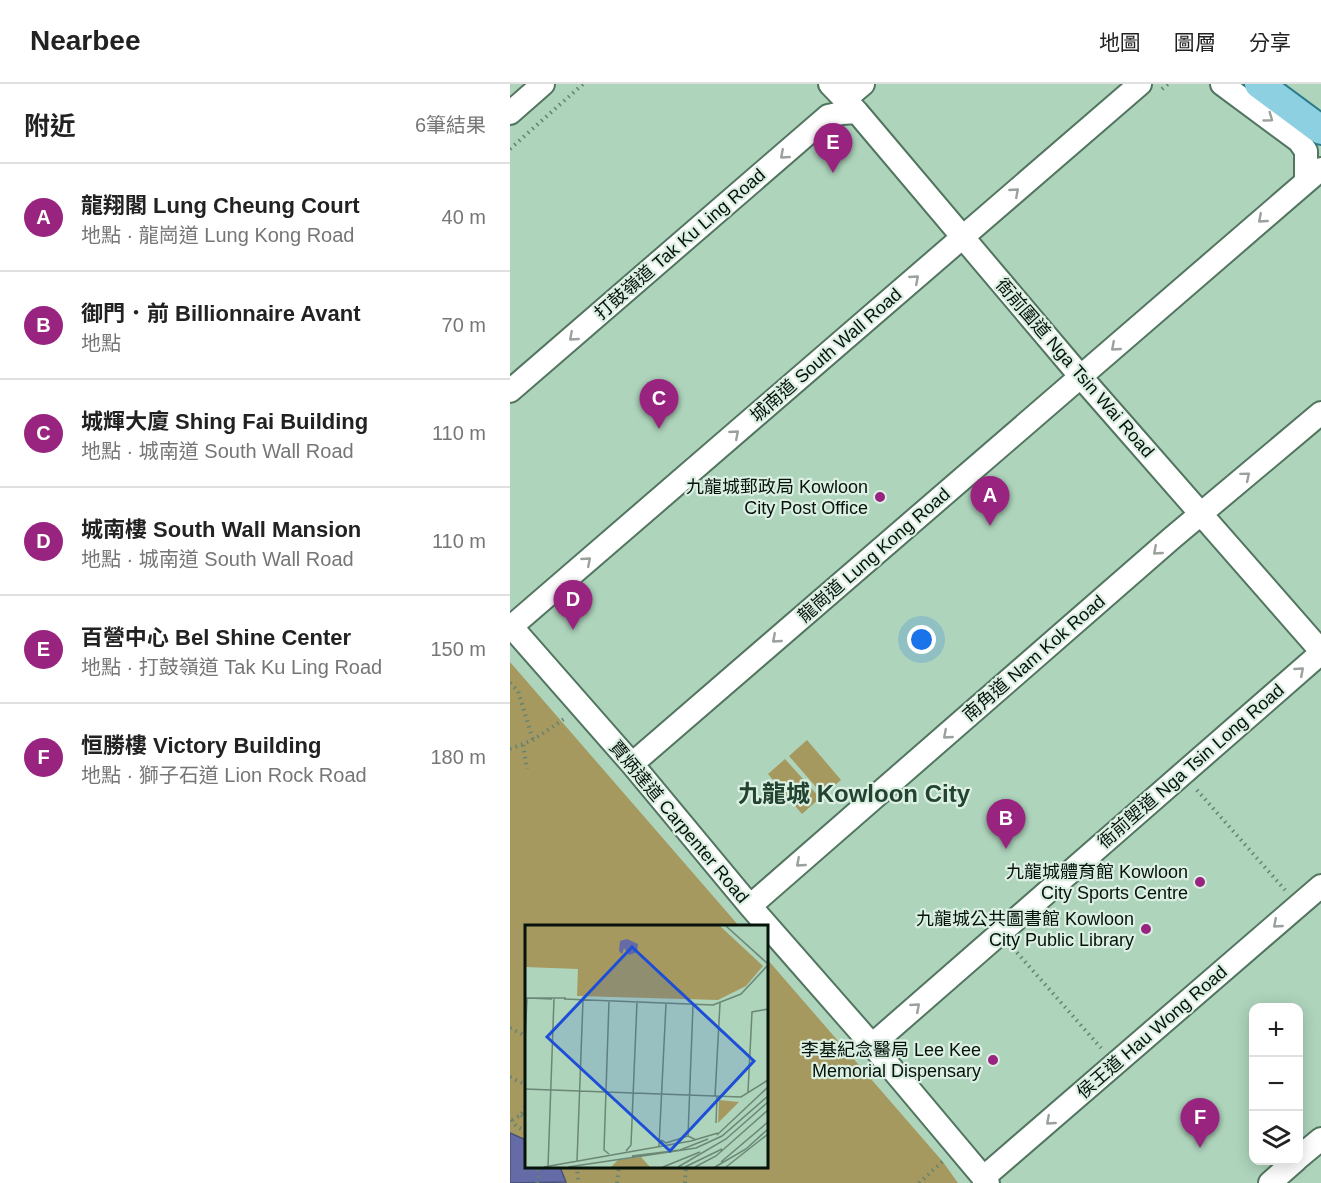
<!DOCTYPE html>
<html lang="zh-TW">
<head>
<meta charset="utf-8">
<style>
  body { margin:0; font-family:Arial,"Noto Sans TC",sans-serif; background:#f6f6f6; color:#222 }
  .controls { position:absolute; right:18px; bottom:18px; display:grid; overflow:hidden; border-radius:12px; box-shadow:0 3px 15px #0003 }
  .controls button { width:54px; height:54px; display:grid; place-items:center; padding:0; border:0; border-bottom:2px solid #e0e0e0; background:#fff; color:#222; font:30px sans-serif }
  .you { position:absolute; left:412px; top:556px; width:21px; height:21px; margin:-15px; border:4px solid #fff; border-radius:50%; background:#1a73e8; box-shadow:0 0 0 9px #1a73e833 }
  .badge { display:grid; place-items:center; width:39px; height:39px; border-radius:50%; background:#992480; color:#fff; font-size:20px; font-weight:700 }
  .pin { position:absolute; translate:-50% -50px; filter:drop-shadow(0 2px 3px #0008) }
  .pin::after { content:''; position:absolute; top:32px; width:21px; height:18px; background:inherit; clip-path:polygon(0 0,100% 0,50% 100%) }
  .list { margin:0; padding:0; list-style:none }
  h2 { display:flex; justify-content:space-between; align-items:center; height:78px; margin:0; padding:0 24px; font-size:26px }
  h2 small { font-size:20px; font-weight:400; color:#767676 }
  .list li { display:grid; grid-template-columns:39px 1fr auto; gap:18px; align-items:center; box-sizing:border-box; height:108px; padding:0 24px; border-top:2px solid #e0e0e0 }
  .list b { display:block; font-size:22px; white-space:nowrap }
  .list p { margin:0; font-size:20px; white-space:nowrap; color:#767676 }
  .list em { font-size:20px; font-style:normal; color:#767676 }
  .icon { flex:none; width:33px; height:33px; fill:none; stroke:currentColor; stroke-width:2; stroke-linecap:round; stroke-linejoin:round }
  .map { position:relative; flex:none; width:811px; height:1099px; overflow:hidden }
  header { display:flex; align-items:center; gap:36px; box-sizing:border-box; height:84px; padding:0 30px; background:#fff; border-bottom:2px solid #e0e0e0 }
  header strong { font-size:28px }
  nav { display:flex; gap:33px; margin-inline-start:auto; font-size:21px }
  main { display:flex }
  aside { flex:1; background:#fff }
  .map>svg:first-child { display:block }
  .green { fill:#a59960 }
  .water { fill:#656ba7; stroke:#485178; stroke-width:1.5 }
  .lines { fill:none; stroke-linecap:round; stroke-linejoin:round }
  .minor-casing { stroke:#527560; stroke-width:26 }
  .major-casing { stroke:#2b7a89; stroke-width:32 }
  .path { stroke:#668271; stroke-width:4; stroke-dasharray:1.5 4.5; stroke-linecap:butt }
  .minor { stroke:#fff; stroke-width:22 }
  .major { stroke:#8cd0e1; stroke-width:28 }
  .oneway { stroke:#9ba19d }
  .poi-dot { fill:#992480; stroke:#dcefe3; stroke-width:2 }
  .labels { text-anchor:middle; stroke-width:4.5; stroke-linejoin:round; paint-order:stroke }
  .street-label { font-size:18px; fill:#06130b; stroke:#dcefe3 }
  .poi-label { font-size:18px; fill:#06130b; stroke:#dcefe3; text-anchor:end }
  .district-label { font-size:24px; font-weight:bold; fill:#214330; stroke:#dcefe3 }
  .inset-road { fill:none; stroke:#6b8775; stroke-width:1.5 }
  .view { fill:#1d4ed8; fill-opacity:0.15; stroke:#1d4ed8; stroke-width:3 }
  .inset-edge { fill:none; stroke:#06130b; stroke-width:3 }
</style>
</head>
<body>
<header>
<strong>Nearbee</strong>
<nav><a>地圖</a><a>圖層</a><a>分享</a></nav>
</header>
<main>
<aside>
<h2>附近<small>6筆結果</small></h2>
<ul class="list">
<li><span class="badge">A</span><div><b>龍翔閣 Lung Cheung Court</b><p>地點 · 龍崗道 Lung Kong Road</p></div><em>40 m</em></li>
<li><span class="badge">B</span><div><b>御門．前 Billionnaire Avant</b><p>地點</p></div><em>70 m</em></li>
<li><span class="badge">C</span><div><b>城輝大廈 Shing Fai Building</b><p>地點 · 城南道 South Wall Road</p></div><em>110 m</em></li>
<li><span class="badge">D</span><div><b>城南樓 South Wall Mansion</b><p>地點 · 城南道 South Wall Road</p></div><em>110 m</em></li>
<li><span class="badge">E</span><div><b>百營中心 Bel Shine Center</b><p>地點 · 打鼓嶺道 Tak Ku Ling Road</p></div><em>150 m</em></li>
<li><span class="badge">F</span><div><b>恒勝樓 Victory Building</b><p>地點 · 獅子石道 Lion Rock Road</p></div><em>180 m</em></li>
</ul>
</aside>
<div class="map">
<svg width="811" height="1099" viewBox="0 0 811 1099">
  <rect width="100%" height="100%" fill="#aed4bc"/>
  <!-- green -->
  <path class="green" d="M 0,578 L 229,842 L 16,842 L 16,1082 L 256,1082 L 257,875 L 433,1078 L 448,1099 L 0,1099 Z
    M 297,656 L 331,696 L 313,711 L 279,672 Z
    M 275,675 L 310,714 L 292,730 L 258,690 Z"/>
  <!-- water -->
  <path class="water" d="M 0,1049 L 16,1056 L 16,1082 L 50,1083 L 56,1098 L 0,1099 Z"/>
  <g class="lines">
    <!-- minor casing -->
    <g class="minor-casing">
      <path id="minor" d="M 320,0 L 347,28 L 571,293 L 811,567
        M 712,0 L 789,57 L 796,67 L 796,97
        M 334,16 L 353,0
        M 0,29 L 33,0
        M 0,307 L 318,32 L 332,29 L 347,28
        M 0,541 L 122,680 L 240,822 L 362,961 L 478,1099
        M 1,543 L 630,0
        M 122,680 L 811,85
        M 240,822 L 662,454 L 811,329
        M 362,961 L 811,569
        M 788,1074 L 811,1055
        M 473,1094 L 811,802
        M 760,1099 L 786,1076"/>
    </g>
    <!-- major casing -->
    <g class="major-casing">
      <path id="major" d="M 749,0 L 811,46"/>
    </g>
    <!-- path -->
    <path class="path" d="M 652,5 L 658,0
      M 0,65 L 73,0
      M 0,599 L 8,607 L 23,656
      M 13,661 L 17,685
      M 0,665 L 23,656 L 54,635
      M 687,706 L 775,806
      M 503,864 L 591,964
      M 0,944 L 16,952
      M 0,993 L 16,1001
      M 11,1031 L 16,1034
      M 1,1036 L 7,1043 L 16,1047
      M 2,1036 L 11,1031 L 16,1021
      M 67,1082 L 68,1099
      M 27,1099 L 29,1094 L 27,1082
      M 107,1099 L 109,1082
      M 175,1099 L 176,1082
      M 409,1099 L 434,1076"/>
    <!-- minor -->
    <use href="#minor" class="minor"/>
    <!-- major -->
    <use href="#major" class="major"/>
  </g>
  <!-- one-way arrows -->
  <defs><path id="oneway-chevron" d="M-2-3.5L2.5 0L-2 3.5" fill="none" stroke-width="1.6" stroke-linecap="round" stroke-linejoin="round" transform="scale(1.5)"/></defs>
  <g class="oneway">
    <use href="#oneway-chevron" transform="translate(759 34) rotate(36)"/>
    <use href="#oneway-chevron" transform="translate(274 71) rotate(139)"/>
    <use href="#oneway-chevron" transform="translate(505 108) rotate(-41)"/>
    <use href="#oneway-chevron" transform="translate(752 135) rotate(139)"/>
    <use href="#oneway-chevron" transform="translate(405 195) rotate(-41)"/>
    <use href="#oneway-chevron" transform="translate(63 253) rotate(139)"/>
    <use href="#oneway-chevron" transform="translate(605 263) rotate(139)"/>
    <use href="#oneway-chevron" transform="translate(225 350) rotate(-41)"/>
    <use href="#oneway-chevron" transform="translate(736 392) rotate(-40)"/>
    <use href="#oneway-chevron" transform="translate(647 467) rotate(139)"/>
    <use href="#oneway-chevron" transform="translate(77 477) rotate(-41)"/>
    <use href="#oneway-chevron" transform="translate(266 555) rotate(139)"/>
    <use href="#oneway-chevron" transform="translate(790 587) rotate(-41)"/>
    <use href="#oneway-chevron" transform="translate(437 651) rotate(139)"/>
    <use href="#oneway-chevron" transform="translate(290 779) rotate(139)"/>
    <use href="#oneway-chevron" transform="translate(767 840) rotate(139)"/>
    <use href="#oneway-chevron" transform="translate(406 923) rotate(-41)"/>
    <use href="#oneway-chevron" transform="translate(540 1037) rotate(139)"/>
  </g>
  <!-- markers -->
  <g class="poi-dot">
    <circle cx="370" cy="413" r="6"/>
    <circle cx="690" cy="798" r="6"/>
    <circle cx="636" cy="845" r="6"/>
    <circle cx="483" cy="976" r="6"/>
  </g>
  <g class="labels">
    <!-- street labels -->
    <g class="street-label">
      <text transform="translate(170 160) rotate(-41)" y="6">打鼓嶺道 Tak Ku Ling Road</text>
      <text transform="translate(316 271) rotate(-41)" y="6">城南道 South Wall Road</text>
      <text transform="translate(565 284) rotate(49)" y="6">衙前圍道 Nga Tsin Wai Road</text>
      <text transform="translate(364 471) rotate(-41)" y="6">龍崗道 Lung Kong Road</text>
      <text transform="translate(524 574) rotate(-41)" y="6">南角道 Nam Kok Road</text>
      <text transform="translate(681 682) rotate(-41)" y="6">衙前塱道 Nga Tsin Long Road</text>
      <text transform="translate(169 738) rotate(50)" y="6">賈炳達道 Carpenter Road</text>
      <text transform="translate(642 948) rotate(-41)" y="6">侯王道 Hau Wong Road</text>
    </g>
    <!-- poi labels -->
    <g class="poi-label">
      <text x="358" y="409">九龍城郵政局 Kowloon<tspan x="358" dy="21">City Post Office</tspan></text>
      <text x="678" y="794">九龍城體育館 Kowloon<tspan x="678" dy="21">City Sports Centre</tspan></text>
      <text x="624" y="841">九龍城公共圖書館 Kowloon<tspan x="624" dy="21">City Public Library</tspan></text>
      <text x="471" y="972">李基紀念醫局 Lee Kee<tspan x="471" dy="21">Memorial Dispensary</tspan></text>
    </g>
    <!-- district labels -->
    <g class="district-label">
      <text x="344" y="718">九龍城 Kowloon City</text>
    </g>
  </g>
  <!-- overview -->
  <g transform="translate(15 841)">
    <rect width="243" height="243" fill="#aed4bc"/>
    <path d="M 0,1 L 195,1 L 238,41 L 221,61 L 193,75 L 52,71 L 53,44 L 0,42 ZM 194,175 L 214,177 L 193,198 ZM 116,232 L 125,242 L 86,242 L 93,235 Z" fill="#a59960"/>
    <path d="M 102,14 L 113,19 L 112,27 L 104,30 L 99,23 L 97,29 L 94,26 L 95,16 Z" fill="#656ba7"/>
    <path class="inset-road" d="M 201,1 L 243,39M 0,73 L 41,73M 2,73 L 27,74M 39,74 L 188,80 L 216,69 L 243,40M 84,76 L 79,225 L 84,229M 168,80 L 163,211 L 171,215M 0,116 L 2,73M 0,164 L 216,172 L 243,155M 223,167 L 227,87 L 243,84M 190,172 L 195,78M 191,198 L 192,171M 192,210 L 243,162M 136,215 L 141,218 L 163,211M 134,221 L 141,79M 101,226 L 106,220 L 112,77M 107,231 L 155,225 L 183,214M 52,236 L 58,75M 196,237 L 243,197M 19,242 L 166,216 L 193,208M 23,242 L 29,74M 43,242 L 171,223 L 197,211 L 243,171M 138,242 L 175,227M 153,242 L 201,214 L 243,177M 160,242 L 197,224M 170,242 L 191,231 L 243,185M 190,242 L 221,224 L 243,204M 201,242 L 243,209"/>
    <path class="view" d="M 107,22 L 229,136 L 145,226 L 22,112 Z"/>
    <rect width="243" height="243" class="inset-edge"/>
  </g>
</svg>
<div class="controls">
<button>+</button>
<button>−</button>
<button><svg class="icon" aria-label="layers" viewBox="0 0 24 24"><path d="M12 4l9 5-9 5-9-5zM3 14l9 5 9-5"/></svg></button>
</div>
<div class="you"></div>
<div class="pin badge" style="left:480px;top:442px">A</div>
<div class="pin badge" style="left:496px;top:765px">B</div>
<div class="pin badge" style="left:149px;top:345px">C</div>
<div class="pin badge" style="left:63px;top:546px">D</div>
<div class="pin badge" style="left:323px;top:89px">E</div>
<div class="pin badge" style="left:690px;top:1064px">F</div>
</div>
</main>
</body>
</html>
